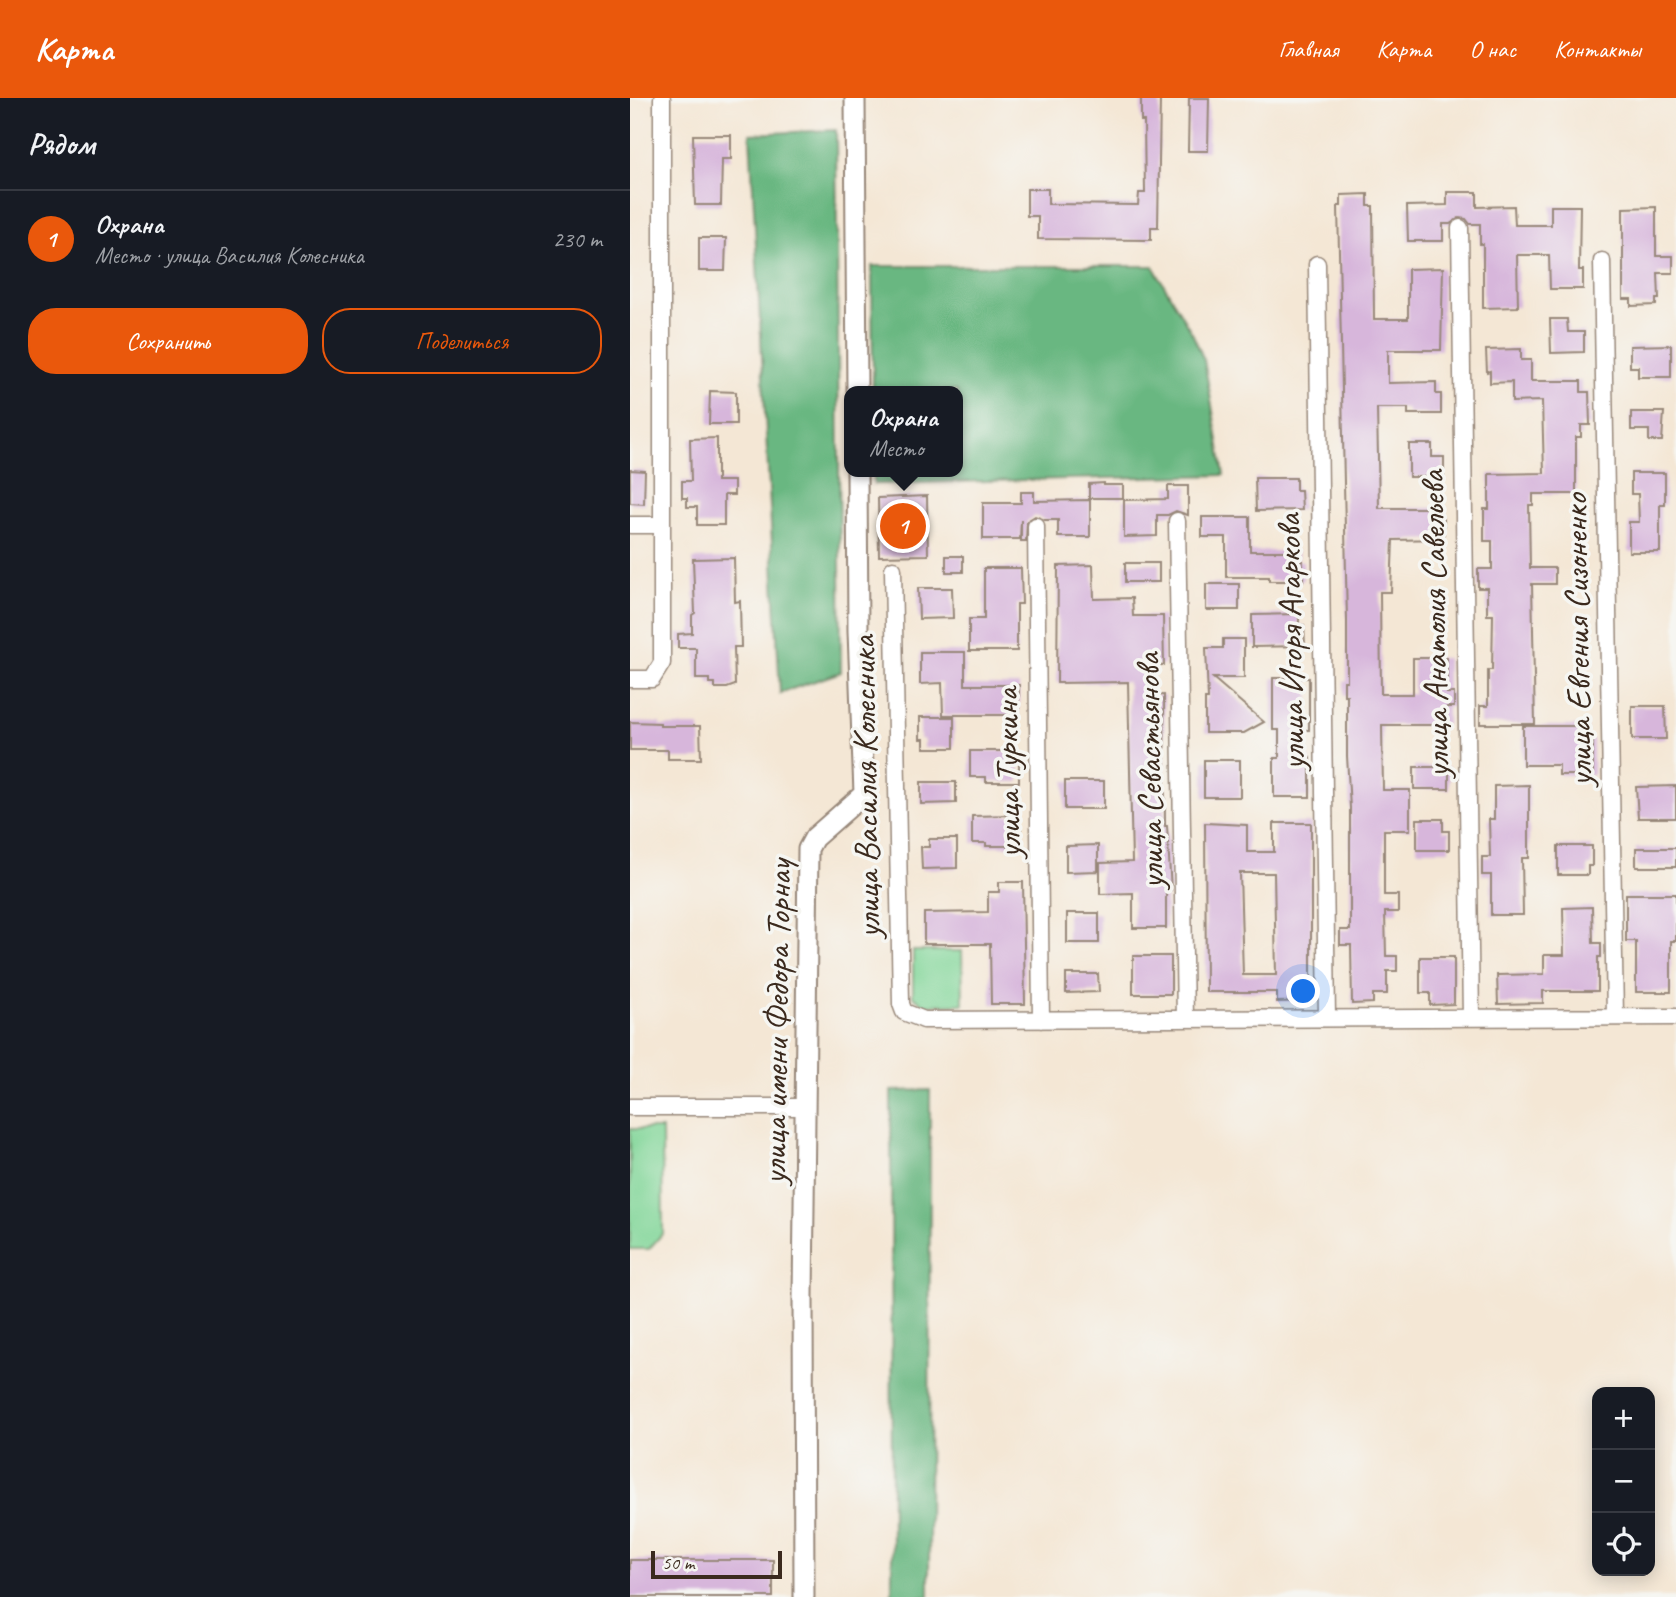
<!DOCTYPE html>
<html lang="ru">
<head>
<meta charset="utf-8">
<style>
  body { margin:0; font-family:Caveat,sans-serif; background:#20242c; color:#f1f3f6 }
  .controls { position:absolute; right:21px; bottom:21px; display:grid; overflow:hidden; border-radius:14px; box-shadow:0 4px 18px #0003 }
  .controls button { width:63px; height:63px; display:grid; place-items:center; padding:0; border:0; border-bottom:2px solid #363941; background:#171b24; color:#f1f3f6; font:35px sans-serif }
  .scale { position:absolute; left:21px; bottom:18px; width:131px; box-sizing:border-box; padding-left:7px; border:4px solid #3b2a1e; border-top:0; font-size:19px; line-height:24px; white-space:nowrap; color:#3b2a1e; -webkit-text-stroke:5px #f6f6f2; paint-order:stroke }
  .you { position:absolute; left:674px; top:894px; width:24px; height:24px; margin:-18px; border:5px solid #fff; border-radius:50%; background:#1a73e8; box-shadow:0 0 0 10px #1a73e833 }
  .badge { display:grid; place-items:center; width:46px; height:46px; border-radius:50%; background:#ea580c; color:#fff; font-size:23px; font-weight:700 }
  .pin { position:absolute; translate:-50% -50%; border:4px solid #fff; box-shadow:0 2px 7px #0006 }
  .popup { position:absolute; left:214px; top:288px; width:119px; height:91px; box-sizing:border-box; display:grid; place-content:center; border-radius:14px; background:#171b24; filter:drop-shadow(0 2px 5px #0005); font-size:23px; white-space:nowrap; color:#9ea1a6 }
  .popup b { font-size:26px; color:#f1f3f6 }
  .popup::after { content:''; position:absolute; left:50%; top:100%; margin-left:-14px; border:14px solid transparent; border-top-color:#171b24 }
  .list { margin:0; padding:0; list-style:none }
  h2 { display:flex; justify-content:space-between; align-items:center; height:91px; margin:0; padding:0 28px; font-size:30px }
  h2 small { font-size:23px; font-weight:400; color:#9ea1a6 }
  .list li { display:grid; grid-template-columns:46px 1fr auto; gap:21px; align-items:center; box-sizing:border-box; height:98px; padding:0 28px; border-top:2px solid #363941 }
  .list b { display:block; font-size:26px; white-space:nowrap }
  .list p { margin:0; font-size:23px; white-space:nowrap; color:#9ea1a6 }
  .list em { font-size:23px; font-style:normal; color:#9ea1a6 }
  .actions { display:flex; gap:14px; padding:21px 28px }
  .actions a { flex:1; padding:16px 0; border:2px solid #ea580c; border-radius:28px; text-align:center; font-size:24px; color:#ea580c }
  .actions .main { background:#ea580c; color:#fff }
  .icon { flex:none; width:38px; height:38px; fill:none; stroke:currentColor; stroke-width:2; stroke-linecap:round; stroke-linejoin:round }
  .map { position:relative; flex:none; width:1046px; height:1499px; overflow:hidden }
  header { display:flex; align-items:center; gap:42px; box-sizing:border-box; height:98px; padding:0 35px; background:#ea580c; color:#fff }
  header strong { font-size:33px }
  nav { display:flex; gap:38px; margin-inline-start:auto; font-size:24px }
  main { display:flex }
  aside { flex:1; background:#171b24 }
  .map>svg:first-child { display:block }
  .green { fill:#82d699; stroke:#5e805c; stroke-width:2 }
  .forest { fill:#69b781; stroke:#527050; stroke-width:2 }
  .building { fill:#d7b6db; fill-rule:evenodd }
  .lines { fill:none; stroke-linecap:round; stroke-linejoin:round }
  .minor-casing { stroke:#98887a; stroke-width:19 }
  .tertiary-casing { stroke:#98887a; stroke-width:23 }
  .minor { stroke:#fff; stroke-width:16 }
  .tertiary { stroke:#fff; stroke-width:19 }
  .labels { text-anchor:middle; stroke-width:7; stroke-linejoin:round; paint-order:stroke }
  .street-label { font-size:35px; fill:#3b2a1e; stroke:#f6f6f2 }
</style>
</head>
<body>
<header>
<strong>Карта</strong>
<nav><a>Главная</a><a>Карта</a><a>О нас</a><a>Контакты</a></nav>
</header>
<main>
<aside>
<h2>Рядом<small></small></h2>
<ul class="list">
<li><span class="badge">1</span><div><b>Охрана</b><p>Место · улица Василия Колесника</p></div><em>230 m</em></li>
</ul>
<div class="actions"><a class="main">Сохранить</a><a>Поделиться</a></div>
</aside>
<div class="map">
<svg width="1046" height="1499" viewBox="0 0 1046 1499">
  <rect width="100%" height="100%" fill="#f6f6f2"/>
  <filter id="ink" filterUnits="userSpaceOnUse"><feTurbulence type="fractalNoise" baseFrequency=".0143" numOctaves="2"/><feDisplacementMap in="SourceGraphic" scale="14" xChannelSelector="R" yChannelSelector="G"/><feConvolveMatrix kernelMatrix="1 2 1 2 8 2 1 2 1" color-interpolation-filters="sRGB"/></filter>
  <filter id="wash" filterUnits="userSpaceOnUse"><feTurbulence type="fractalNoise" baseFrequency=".00686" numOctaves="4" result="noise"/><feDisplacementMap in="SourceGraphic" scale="28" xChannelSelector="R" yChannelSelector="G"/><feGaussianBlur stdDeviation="1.57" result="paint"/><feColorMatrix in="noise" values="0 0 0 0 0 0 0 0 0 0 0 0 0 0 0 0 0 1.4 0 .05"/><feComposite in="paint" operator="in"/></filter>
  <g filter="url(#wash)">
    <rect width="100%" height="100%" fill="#f4e7d5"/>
    <!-- green -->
    <path class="green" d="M 283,853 L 332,853 L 333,906 L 295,907 L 283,898 Z
      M 0,1031 L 32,1031 L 33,1135 L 19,1151 L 0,1151 Z"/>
    <!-- forest -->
    <path class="forest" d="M 206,32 L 211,574 L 150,595 L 120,36 Z
      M 242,168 L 523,168 L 563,237 L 574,262 L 594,377 L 244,386 L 244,374 L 327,374 L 327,293 L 243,293 Z
      M 300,992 L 299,1499 L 262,1499 L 261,993 Z"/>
    <g id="blocks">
      <!-- building -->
      <path class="building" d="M 511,0 L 530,0 L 528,129 L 521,129 L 521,142 L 408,141 L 408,118 L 397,118 L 397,91 L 418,91 L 418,106 L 508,107 L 509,95 L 515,95 L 514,23 L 511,23 Z
        M 559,0 L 579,0 L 578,53 L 558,53 Z
        M 63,37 L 101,37 L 101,61 L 92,61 L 91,107 L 65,107 Z
        M 817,94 L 847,94 L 847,109 L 884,108 L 885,127 L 921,127 L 921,108 L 950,108 L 949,172 L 953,172 L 953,191 L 920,191 L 919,157 L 887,157 L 888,209 L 853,210 L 853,146 L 850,146 L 850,126 L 840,126 L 836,121 L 829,120 L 820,126 L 813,126 L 813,143 L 778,143 L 777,108 L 817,107 Z
        M 738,96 L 738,108 L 743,108 L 744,221 L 778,221 L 778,171 L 813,170 L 811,252 L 758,252 L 758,285 L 806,284 L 806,296 L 811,296 L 811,316 L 778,316 L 778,310 L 747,310 L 749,410 L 810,410 L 810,421 L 814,421 L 814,441 L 763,442 L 761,494 L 750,494 L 751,596 L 783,596 L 783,560 L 817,560 L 817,595 L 824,595 L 824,609 L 817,609 L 817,627 L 752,627 L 753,692 L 780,692 L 780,732 L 754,732 L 754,797 L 768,797 L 768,814 L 755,814 L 756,858 L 767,858 L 767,873 L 757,873 L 757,896 L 743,896 L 743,905 L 722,906 L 721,847 L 710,847 L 710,832 L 720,832 L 720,710 L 717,658 L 717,597 L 714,597 L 714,583 L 717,583 L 717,523 L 708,108 L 711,108 L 711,97 Z
        M 1026,109 L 1026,158 L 1043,158 L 1043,175 L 1028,175 L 1029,201 L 1026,201 L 1026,207 L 1001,208 L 1001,201 L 993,201 L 993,110 Z
        M 69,140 L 96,140 L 95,173 L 69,173 Z
        M 920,221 L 937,221 L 938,234 L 954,234 L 954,254 L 921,255 Z
        M 1041,247 L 1041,279 L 1008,279 L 1008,269 L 1000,269 L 1000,248 Z
        M 891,251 L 891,262 L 901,262 L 901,283 L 951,283 L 951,294 L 959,294 L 960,327 L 951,327 L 951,339 L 946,339 L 946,396 L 903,396 L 903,407 L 899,407 L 900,470 L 925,470 L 925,486 L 902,486 L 905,626 L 850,626 L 850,608 L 858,608 L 858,572 L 862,572 L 863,517 L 857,517 L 857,490 L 848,490 L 848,471 L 862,471 L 862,443 L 854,443 L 854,411 L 859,411 L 859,376 L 914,375 L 912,303 L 882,304 L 882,284 L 860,285 L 860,273 L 857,274 L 856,252 Z
        M 80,293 L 106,294 L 106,326 L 79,326 Z
        M 1001,314 L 1034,314 L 1032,343 L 1019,343 L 1019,332 L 1001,332 Z
        M 87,340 L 87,383 L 104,383 L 104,397 L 94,397 L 94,427 L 67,427 L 67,409 L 57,409 L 57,400 L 52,400 L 52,383 L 61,383 L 60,341 Z
        M 779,346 L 802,346 L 802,359 L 814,359 L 814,379 L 779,379 Z
        M 0,372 L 15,373 L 14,406 L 0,405 Z
        M 1001,375 L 1035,375 L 1035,407 L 1030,407 L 1030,454 L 999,454 L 999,424 L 1009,424 L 1008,396 L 1001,396 Z
        M 625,380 L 666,380 L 666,392 L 671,392 L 672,412 L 626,413 Z
        M 474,385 L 474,387 L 493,387 L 493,400 L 459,400 L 459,386 Z
        M 538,388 L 558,388 L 558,417 L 546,413 L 538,417 L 527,417 L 527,438 L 494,439 L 494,402 L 538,401 Z
        M 391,394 L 404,394 L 404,403 L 460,402 L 460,439 L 428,439 L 428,422 L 415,422 L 405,418 L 397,423 L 396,443 L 391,443 L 391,422 L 390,441 L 353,441 L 353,405 L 391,405 Z
        M 297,398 L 298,457 L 249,458 L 248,400 Z
        M 572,419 L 620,419 L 620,453 L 668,453 L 668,463 L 673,463 L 673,483 L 639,483 L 639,479 L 596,479 L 596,439 L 572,439 Z
        M 316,458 L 333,458 L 333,474 L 316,474 Z
        M 104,460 L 105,504 L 110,503 L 111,549 L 104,549 L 105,587 L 97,590 L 85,590 L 85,585 L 79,585 L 79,581 L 66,581 L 66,550 L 48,550 L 48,536 L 62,535 L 62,517 L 65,515 L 63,461 Z
        M 495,465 L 529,465 L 529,484 L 495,484 Z
        M 463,467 L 464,501 L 502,500 L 503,518 L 533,518 L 534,567 L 518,567 L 518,598 L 534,597 L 535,728 L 537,728 L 541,792 L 536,792 L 536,830 L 503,830 L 503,795 L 470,796 L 470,765 L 502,764 L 498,584 L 427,585 L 428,468 Z
        M 354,470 L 391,470 L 392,506 L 387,506 L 387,553 L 339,553 L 339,521 L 354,521 Z
        M 576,486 L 609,486 L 609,512 L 576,512 Z
        M 288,490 L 322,490 L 323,520 L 289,521 Z
        M 669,516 L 669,527 L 674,527 L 675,548 L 622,549 L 622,517 Z
        M 593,541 L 614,541 L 614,580 L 583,580 L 634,624 L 614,635 L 575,635 L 575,601 L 578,601 L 576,550 L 593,550 Z
        M 290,554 L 335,554 L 335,587 L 389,587 L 389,617 L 313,617 L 312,585 L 290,586 Z
        M 643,580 L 679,580 L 679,632 L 673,632 L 674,660 L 680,659 L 680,699 L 644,699 L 644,660 L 649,660 L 649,632 L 643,632 Z
        M 1002,608 L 1035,608 L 1036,641 L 1002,641 Z
        M 290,619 L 324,619 L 324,650 L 294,650 L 294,641 L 290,641 Z
        M 0,624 L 30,625 L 30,628 L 70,628 L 71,661 L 38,661 L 38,652 L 0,652 Z
        M 893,628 L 957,628 L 958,641 L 963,641 L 963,677 L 929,677 L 929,667 L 893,667 Z
        M 340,653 L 385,653 L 385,663 L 389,663 L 389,684 L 356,684 L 356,679 L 340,679 Z
        M 574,662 L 610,662 L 610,699 L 574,699 Z
        M 784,669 L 819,669 L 819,691 L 784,691 Z
        M 435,683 L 474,683 L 474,711 L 435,711 Z
        M 291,684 L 326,684 L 326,705 L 291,706 Z
        M 899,687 L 899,760 L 892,760 L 893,817 L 861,817 L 861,777 L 852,777 L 852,759 L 860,759 L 859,721 L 864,721 L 864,688 Z
        M 1046,688 L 1046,720 L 1008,720 L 1006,689 Z
        M 386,717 L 386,728 L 391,728 L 391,748 L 356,748 L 356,745 L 342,745 L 342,718 Z
        M 787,721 L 813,721 L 813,733 L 819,733 L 819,752 L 787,752 Z
        M 575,725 L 617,727 L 617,754 L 644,754 L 644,725 L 681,725 L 681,903 L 647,904 L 647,894 L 576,894 ZM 610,775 L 644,775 L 646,877 L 613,877 Z
        M 299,741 L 327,741 L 327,770 L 292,771 L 291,749 L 299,749 Z
        M 468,747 L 468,773 L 436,774 L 436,748 Z
        M 928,748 L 962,748 L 962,768 L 958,768 L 958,777 L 928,777 Z
        M 1006,750 L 1046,750 L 1046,769 L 1006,769 Z
        M 369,784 L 393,784 L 395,906 L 361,906 L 360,846 L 294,846 L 294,815 L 358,814 L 358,794 L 369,794 Z
        M 996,796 L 1046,796 L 1046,843 L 1041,843 L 1041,894 L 1006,894 L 1006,843 L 996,843 Z
        M 962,809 L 963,845 L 971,845 L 971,859 L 968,859 L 968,893 L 913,893 L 913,905 L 868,906 L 867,877 L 914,876 L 914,857 L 934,857 L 933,810 Z
        M 437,815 L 469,815 L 469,845 L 437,845 Z
        M 503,858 L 541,858 L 541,896 L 503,896 Z
        M 790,859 L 824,859 L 824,906 L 800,907 L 800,895 L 790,895 Z
        M 436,876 L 468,876 L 469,894 L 436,895 Z
        M 0,1462 L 143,1462 L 143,1499 L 0,1499 Z"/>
    </g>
  </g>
  <g filter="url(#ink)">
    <use href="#blocks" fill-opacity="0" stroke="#98887a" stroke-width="2"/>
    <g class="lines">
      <!-- minor casing -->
      <g class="minor-casing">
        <path id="minor" d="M 830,130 L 841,920
          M 972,163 L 985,919
          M 687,166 L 697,920
          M 547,423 L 555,921
          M 0,427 L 31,427
          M 406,428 L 411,922
          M 263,471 L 271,906 L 274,914 L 294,922 L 1046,919
          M 0,581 L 22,581 L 32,565 L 32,0
          M 0,1009 L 176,1009"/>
      </g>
      <!-- tertiary casing -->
      <g class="tertiary-casing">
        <path id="tertiary" d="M 225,0 L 227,293
          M 174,1499 L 173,1199 L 178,751 L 184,740 L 234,696 L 228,533 L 227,374"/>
      </g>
      <!-- minor -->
      <use href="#minor" class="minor"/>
      <!-- tertiary -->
      <use href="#tertiary" class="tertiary"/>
    </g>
  </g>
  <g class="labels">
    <!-- street labels -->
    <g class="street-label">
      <text transform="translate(804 526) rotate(-91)" y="12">улица Анатолия Савельева</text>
      <text transform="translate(947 542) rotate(-91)" y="12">улица Евгения Сизоненко</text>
      <text transform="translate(660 544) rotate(-91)" y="12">улица Игоря Агаркова</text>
      <text transform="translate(519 673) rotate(-91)" y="12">улица Севастьянова</text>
      <text transform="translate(377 675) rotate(-91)" y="12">улица Туркина</text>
      <text transform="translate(235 689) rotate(-91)" y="12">улица Василия Колесника</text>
      <text transform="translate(146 924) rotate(-89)" y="12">улица имени Федора Торнау</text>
    </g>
  </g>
</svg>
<div class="controls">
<button>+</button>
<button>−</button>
<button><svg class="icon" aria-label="locate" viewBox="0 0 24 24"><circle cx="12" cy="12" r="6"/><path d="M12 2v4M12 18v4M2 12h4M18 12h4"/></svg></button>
</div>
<div class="scale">50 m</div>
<div class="you"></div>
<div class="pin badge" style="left:273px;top:428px">1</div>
<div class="popup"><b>Охрана</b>Место</div>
</div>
</main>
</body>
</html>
